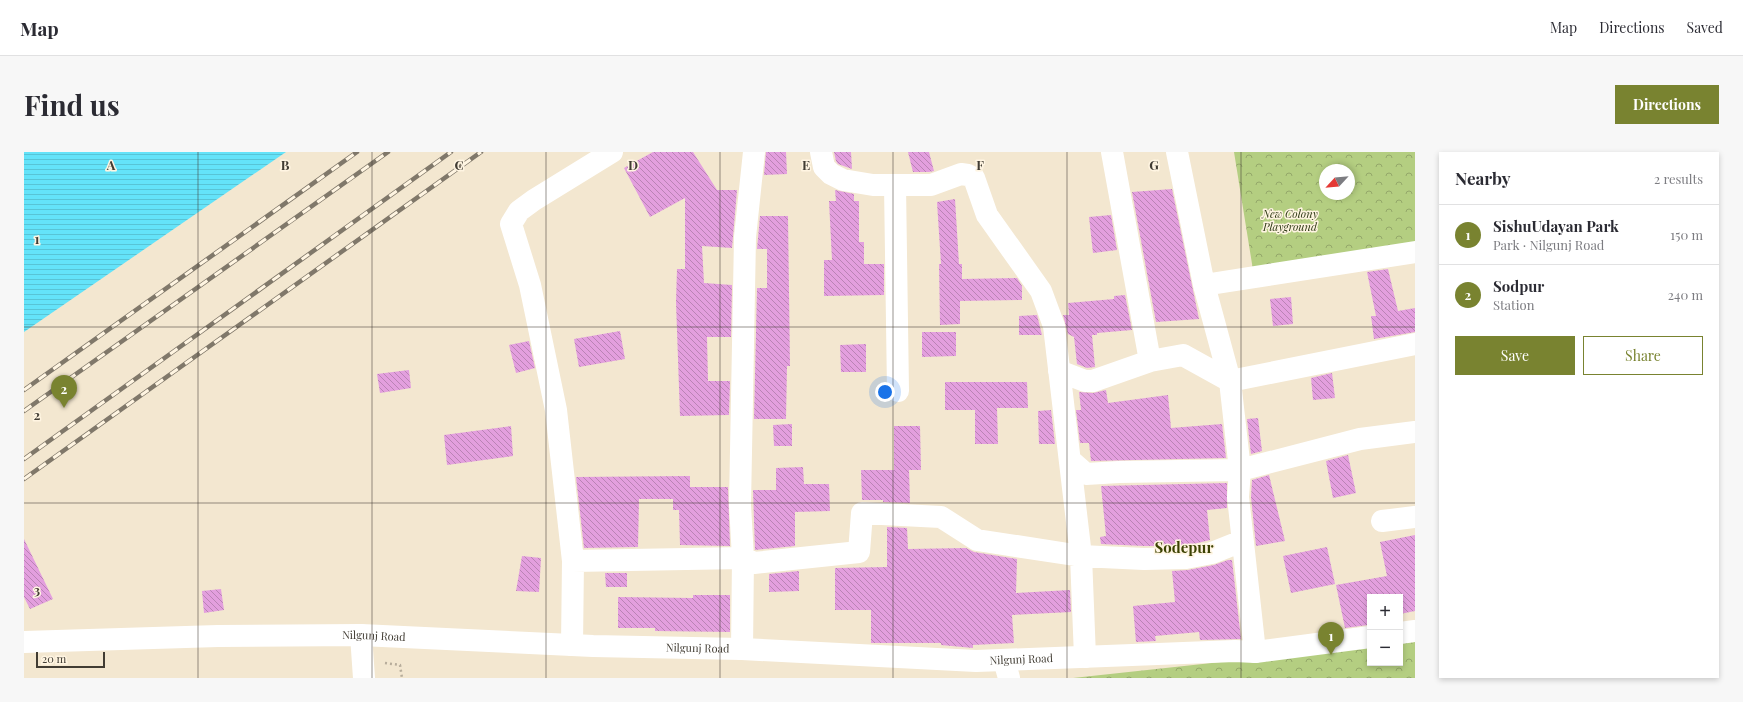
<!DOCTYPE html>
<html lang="en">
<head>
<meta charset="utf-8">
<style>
  body { margin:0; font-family:"Playfair Display",serif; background:#f7f7f7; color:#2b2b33 }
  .controls { position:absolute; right:12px; bottom:12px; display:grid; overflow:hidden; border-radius:0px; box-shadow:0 2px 6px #0003 }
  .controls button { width:36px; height:36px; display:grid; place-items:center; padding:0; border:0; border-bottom:1px solid #e1e1e2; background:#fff; color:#2b2b33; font:20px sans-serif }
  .compass { position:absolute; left:1295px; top:12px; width:36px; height:36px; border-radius:50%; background:#fff; box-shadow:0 2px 6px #0003; rotate:244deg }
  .scale { position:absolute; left:12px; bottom:10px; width:69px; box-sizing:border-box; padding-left:4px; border:2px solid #413c33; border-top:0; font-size:11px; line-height:14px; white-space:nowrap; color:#413c33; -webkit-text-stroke:3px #fff5e2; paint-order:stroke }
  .you { position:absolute; left:861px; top:240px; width:14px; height:14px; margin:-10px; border:3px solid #fff; border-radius:50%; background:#1a73e8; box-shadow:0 0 0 6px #1a73e833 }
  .badge { display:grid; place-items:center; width:26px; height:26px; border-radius:50%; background:#798330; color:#fff; font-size:13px; font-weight:700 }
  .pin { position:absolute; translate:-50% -33px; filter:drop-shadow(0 1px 2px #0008) }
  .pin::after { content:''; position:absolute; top:21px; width:14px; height:12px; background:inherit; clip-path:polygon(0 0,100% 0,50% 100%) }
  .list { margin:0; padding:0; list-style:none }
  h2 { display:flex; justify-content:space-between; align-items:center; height:52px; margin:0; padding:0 16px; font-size:17px }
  h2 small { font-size:13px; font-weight:400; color:#7c7c81 }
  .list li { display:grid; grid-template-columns:26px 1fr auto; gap:12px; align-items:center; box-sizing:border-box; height:60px; padding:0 16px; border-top:1px solid #e1e1e2 }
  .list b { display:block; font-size:15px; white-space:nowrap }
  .list p { margin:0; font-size:13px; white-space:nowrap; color:#7c7c81 }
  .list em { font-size:13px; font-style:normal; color:#7c7c81 }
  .actions { display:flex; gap:8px; padding:12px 16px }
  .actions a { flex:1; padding:9px 0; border:1px solid #798330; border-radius:0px; text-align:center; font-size:14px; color:#798330 }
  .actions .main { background:#798330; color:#fff }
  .map { position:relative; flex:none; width:1391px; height:526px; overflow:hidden; border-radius:0px }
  header { display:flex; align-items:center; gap:24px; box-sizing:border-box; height:56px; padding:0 20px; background:#fff; border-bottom:1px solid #e1e1e2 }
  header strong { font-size:19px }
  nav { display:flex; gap:22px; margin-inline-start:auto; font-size:14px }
  .intro { display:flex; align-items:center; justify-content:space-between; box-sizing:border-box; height:96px; padding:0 24px }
  h1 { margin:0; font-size:28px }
  .button { padding:10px 18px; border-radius:0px; background:#798330; color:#fff; font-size:14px; font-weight:700 }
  main { display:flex; gap:24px; padding:0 24px }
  aside { flex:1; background:#fff; border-radius:0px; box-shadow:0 2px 6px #0003 }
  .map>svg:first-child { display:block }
  .park { fill:url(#park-crowns); fill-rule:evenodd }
  .water { fill:url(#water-rules) }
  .building { fill:url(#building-back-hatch) }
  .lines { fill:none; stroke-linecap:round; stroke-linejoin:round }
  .path { stroke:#b7ad9b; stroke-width:2.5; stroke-dasharray:2 3; stroke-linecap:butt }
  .minor { stroke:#fff; stroke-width:22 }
  .tertiary { stroke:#fff; stroke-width:22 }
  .rail-casing { stroke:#80786a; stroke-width:4.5 }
  .rail { stroke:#fff5e2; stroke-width:3; stroke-dasharray:9; stroke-linecap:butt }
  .grid { fill:none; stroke:#413c33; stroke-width:1; stroke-opacity:0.55 }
  .labels { text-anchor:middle; stroke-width:3; stroke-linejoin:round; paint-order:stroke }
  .park-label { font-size:11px; font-style:italic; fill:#2e3915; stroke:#fff5e2 }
  .street-label { font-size:11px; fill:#413c33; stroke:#fff5e2 }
  .district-label { font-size:15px; font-weight:bold; fill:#3c4203; stroke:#fff5e2 }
  .grid-label { font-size:13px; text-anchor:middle; font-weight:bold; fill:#413c33; stroke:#fff5e2; stroke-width:3; stroke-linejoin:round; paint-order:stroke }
</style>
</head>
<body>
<header>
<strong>Map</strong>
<nav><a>Map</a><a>Directions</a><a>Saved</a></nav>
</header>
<div class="intro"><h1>Find us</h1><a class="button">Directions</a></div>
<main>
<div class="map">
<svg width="1391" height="526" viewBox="0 0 1391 526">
  <defs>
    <pattern id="park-crowns" width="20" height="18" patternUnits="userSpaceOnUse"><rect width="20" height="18" fill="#b4ce81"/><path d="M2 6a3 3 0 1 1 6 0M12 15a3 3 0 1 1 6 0" fill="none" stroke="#94a86a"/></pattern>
    <pattern id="water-rules" width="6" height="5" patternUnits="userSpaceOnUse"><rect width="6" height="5" fill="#64e3f9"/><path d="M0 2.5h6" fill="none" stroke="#58c4d6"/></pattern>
    <pattern id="building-back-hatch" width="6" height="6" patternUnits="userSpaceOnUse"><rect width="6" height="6" fill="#e39fde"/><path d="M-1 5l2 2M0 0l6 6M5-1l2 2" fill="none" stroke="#ba83b5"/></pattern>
  </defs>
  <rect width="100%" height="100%" fill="#f3e7d0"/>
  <!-- park -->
  <path class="park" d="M 1210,0 L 1391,0 L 1391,95 L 1229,118 ZM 1301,18 L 1325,18 L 1325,42 L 1301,42 Z
    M 1391,490 L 1391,526 L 1049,526 L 1346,494 L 1346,511 L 1376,511 L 1376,491 Z"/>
  <!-- water -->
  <path class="water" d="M 0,0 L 262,0 L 0,180 Z"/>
  <!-- building -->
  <path class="building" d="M 629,0 L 669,0 L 693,38 L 713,38 L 708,96 L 678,94 L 680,131 L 708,133 L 707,185 L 683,185 L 684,229 L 706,229 L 705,263 L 656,264 L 652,150 L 653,117 L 661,117 L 661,46 L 626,65 L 600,16 Z
    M 742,0 L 762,0 L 763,22 L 740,23 Z
    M 810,0 L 827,0 L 828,17 L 814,12 L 812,9 Z
    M 884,0 L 905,0 L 910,19 L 905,20 L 889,20 Z
    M 1148,37 L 1175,167 L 1132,170 L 1108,40 Z
    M 811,38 L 830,42 L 830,49 L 835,49 L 835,90 L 840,90 L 840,112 L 860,112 L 860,143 L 800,144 L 800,108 L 808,108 L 805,49 L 812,49 Z
    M 931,47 L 935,112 L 938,112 L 938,127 L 993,126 L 998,134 L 998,148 L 936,149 L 936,172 L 916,173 L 915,112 L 917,112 L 913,50 Z
    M 1087,63 L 1093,98 L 1069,101 L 1065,65 Z
    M 736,64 L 764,64 L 766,214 L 763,214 L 762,267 L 730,267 L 733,136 L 743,136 L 743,97 L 733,97 Z
    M 1364,117 L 1374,159 L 1391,156 L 1391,180 L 1350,187 L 1347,164 L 1352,164 L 1343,120 Z
    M 1101,143 L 1108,178 L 1073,181 L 1073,183 L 1068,183 L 1071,215 L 1063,216 L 1053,212 L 1050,185 L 1044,182 L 1039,163 L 1045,163 L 1044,151 L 1090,147 L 1090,144 Z
    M 1267,145 L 1269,172 L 1249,174 L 1246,147 Z
    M 1013,163 L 1018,183 L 995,183 L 995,164 Z
    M 596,179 L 601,207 L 555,215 L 550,187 Z
    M 898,180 L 932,180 L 932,204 L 898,205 Z
    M 505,189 L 511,216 L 492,221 L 485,193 Z
    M 842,192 L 842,220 L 817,220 L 816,193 Z
    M 385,218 L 387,236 L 356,241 L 353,222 Z
    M 1308,221 L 1311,246 L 1289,248 L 1287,226 Z
    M 921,230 L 1003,230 L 1004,256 L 973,256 L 974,292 L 951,292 L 951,258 L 921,258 Z
    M 1082,238 L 1084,251 L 1144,243 L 1147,276 L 1198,272 L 1202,306 L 1067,309 L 1065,291 L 1056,291 L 1052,258 L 1057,258 L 1055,240 L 1069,241 Z
    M 1027,258 L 1031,292 L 1015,292 L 1014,259 Z
    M 1234,266 L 1238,299 L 1227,302 L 1223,267 Z
    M 768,272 L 768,294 L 750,294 L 749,273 Z
    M 487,274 L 489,304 L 423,313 L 420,283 Z
    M 870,274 L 896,274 L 897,318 L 870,318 Z
    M 1324,303 L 1332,341 L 1309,346 L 1302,309 Z
    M 779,315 L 780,332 L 805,332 L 806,359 L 771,360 L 771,394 L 731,398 L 729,338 L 752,338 L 752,316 Z
    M 837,318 L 885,318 L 886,351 L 859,350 L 859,348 L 838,348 Z
    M 1245,323 L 1261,389 L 1232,394 L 1227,345 L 1228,328 Z
    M 666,324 L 666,335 L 704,335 L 706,394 L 656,393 L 655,358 L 649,358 L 649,347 L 615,347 L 614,395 L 560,396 L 552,325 Z
    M 1203,331 L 1203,356 L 1183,358 L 1186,388 L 1161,394 L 1120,394 L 1077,392 L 1076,385 L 1082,384 L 1077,334 Z
    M 863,375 L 883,376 L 884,397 L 942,396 L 950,400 L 993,407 L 992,441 L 1046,438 L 1047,460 L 988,463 L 990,491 L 949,493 L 949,496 L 917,493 L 917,491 L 847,491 L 847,458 L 811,458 L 811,416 L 863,415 Z
    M 1391,383 L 1391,459 L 1376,462 L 1376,445 L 1346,445 L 1346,469 L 1343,469 L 1344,473 L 1321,476 L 1312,433 L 1363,424 L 1356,390 Z
    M 0,387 L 29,447 L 6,457 L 0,445 Z
    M 1303,395 L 1311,432 L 1267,441 L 1259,404 Z
    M 498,404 L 517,406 L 515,440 L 492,439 Z
    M 1204,408 L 1208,408 L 1217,487 L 1176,488 L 1175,480 L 1131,484 L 1132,489 L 1112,490 L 1109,454 L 1151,450 L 1148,419 L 1164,418 L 1190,413 Z
    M 775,419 L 775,439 L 745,440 L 745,422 Z
    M 581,421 L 603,421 L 603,435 L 582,435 Z
    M 197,437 L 200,458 L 180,461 L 178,439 Z
    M 669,443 L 706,443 L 706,480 L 631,479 L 631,476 L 594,476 L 594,445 L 669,446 Z"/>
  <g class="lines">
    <!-- path -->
    <path class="path" d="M 361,511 L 376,513 L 378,526"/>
    <!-- minor -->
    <path class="minor" d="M 797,0 L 800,15 L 807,22 L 819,28 L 849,33 L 907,33 L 937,22 L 944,23 L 950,26 L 963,63 L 1017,139 L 1030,174 L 1057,404 L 1061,505
      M 1088,0 L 1126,209
      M 1153,0 L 1180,133 L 1206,229 L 1216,318 L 1214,345 L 1231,500
      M 871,33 L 874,239
      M 1180,133 L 1391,100
      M 1035,219 L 1061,229 L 1069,229 L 1126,209 L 1159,203 L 1206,229 L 1391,192
      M 1046,308 L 1062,322 L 1095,320 L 1216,318 L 1336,287 L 1391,280
      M 1358,369 L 1391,365
      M 549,409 L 719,406 L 730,411 L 835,400 L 838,361 L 917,365 L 953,388 L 1057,404 L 1120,407 L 1162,406 L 1188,401 L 1218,389 L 1219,391
      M 337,483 L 340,526
      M 548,493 L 549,409 L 532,258 L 506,133 L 487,72 L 495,59 L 510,48 L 588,0
      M 718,497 L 719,406 L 716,353 L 721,85 L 730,0
      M 980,508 L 985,526"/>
    <!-- tertiary -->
    <g class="tertiary">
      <path d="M 1376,481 L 1391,479"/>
      <path id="s1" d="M 0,490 L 194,484 L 337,483 L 569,494 L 718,497 L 952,509 L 1211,499 L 1231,500 L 1346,485"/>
    </g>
    <!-- rail casing -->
    <g class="rail-casing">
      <path id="rail" d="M 0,238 L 333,0
        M 0,259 L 364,0
        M 0,307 L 427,0
        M 0,327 L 457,0"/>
    </g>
    <!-- rail -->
    <use href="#rail" class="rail"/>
  </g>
  <!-- grid -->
  <path class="grid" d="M 174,0 L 174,526M 348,0 L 348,526M 522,0 L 522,526M 696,0 L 696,526M 869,0 L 869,526M 1043,0 L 1043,526M 1217,0 L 1217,526M 0,175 L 1391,175M 0,351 L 1391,351"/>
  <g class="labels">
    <!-- park labels -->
    <g class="park-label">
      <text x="1266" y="66">New Colony<tspan x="1266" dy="13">Playground</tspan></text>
    </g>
    <!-- street labels -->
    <g class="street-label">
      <text dy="4" stroke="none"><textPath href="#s1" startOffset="350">Nilgunj Road</textPath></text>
      <text dy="4" stroke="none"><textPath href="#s1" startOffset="674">Nilgunj Road</textPath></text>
      <text dy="4" stroke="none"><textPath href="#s1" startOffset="998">Nilgunj Road</textPath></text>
    </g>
    <!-- district labels -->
    <g class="district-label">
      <text x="1160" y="401">Sodepur</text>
    </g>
  </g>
  <g class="grid-label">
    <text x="87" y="18">A</text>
    <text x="261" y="18">B</text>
    <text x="435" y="18">C</text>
    <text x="609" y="18">D</text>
    <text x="782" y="18">E</text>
    <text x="956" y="18">F</text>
    <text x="1130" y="18">G</text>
    <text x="13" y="92">1</text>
    <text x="13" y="268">2</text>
    <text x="13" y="443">3</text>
  </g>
</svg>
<div class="controls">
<button>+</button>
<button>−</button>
</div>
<svg class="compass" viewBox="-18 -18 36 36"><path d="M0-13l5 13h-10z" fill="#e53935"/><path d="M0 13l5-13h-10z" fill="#7c7c81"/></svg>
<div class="scale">20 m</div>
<div class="you"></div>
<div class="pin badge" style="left:1307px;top:503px">1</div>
<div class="pin badge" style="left:40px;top:256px">2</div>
</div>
<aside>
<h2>Nearby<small>2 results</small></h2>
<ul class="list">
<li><span class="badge">1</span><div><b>SishuUdayan Park</b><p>Park · Nilgunj Road</p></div><em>150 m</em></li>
<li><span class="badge">2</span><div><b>Sodpur</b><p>Station</p></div><em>240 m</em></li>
</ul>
<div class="actions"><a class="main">Save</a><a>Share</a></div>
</aside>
</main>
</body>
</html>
